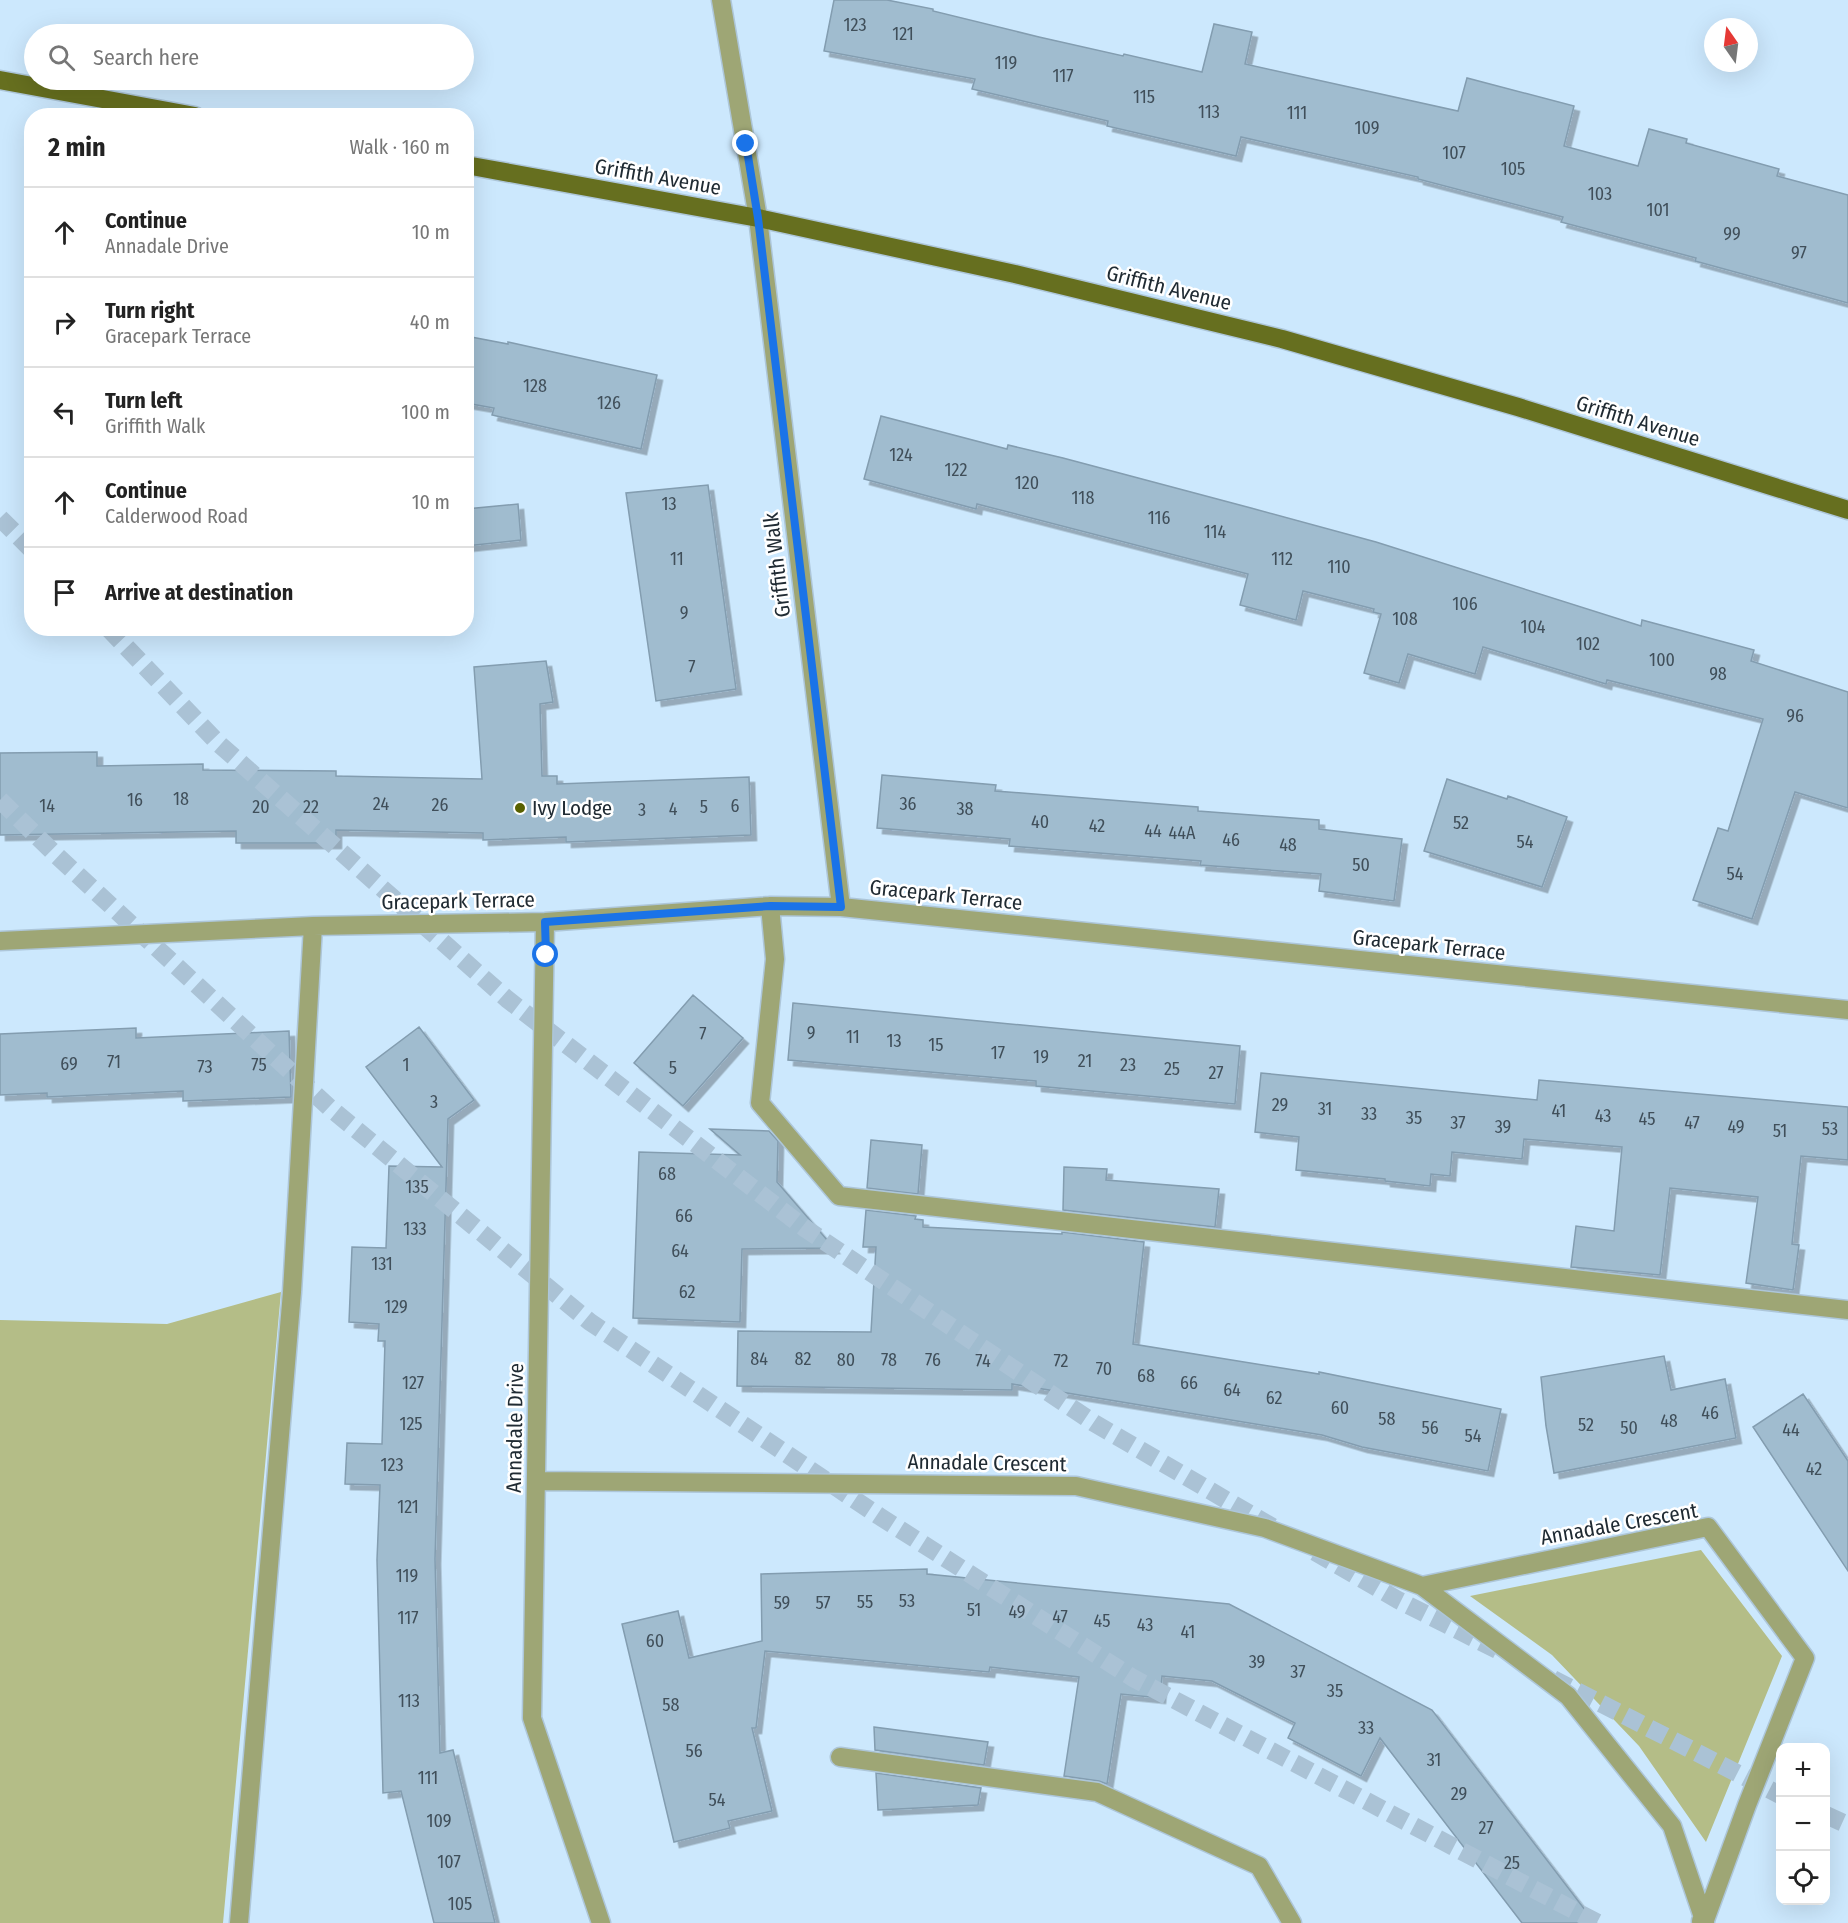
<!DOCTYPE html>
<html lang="en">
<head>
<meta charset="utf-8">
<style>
  body { margin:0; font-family:"Fira Sans Condensed",sans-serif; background:#f2f2f2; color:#222 }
  .controls { position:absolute; right:18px; bottom:18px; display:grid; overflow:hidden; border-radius:12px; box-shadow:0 6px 24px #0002 }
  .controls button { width:54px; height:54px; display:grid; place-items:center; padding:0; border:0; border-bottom:2px solid #e0e0e0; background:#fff; color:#222; font:30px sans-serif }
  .compass { position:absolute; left:1704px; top:18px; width:54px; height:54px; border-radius:50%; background:#fff; box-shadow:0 6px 24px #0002; rotate:346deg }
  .stop { position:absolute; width:18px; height:18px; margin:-14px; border:4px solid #1a73e8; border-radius:50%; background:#fff }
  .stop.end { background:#1a73e8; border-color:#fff; box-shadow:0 2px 6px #0008 }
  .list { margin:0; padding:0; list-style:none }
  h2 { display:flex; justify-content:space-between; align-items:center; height:78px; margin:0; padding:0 24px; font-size:26px }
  h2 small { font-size:20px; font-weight:400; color:#767676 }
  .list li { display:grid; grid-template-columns:39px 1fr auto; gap:18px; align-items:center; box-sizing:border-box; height:90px; padding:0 24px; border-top:2px solid #e0e0e0 }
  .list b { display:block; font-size:22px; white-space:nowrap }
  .list p { margin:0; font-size:20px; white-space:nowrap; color:#767676 }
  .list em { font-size:20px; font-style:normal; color:#767676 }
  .icon { flex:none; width:33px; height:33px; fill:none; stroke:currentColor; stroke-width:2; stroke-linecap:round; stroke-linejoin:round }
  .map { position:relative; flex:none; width:1848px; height:1923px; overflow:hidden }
  .search { position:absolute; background:#fff; box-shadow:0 6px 24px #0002; left:24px; top:24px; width:450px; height:66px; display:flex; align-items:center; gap:15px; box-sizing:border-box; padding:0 21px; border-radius:33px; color:#767676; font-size:22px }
  .panel { position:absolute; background:#fff; box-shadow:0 6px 24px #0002; left:24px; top:108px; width:450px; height:528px; border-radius:24px }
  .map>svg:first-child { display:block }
  .green { fill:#b4bd87 }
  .building { fill:#a0bccf; stroke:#839db0; stroke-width:1.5; filter:url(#shadow) }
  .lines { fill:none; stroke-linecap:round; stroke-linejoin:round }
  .highway-tunnel { stroke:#aac2d5; stroke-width:18; stroke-dasharray:18 9; stroke-linecap:butt }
  .minor-casing { stroke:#adc6d9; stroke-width:21 }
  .major-casing { stroke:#adc6d9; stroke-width:21 }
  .minor { stroke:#9ea675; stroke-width:18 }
  .major { stroke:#666f1f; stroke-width:18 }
  .route { stroke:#1a73e8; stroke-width:8 }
  .poi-dot { fill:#596100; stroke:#fff; stroke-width:2 }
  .labels { text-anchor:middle; stroke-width:5; stroke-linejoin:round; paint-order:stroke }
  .number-label { font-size:18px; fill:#404f5a }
  .street-label { font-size:21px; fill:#202b33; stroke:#fff }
  .poi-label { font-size:21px; fill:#202b33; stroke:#fff; text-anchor:start }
</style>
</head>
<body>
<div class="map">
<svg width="1848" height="1923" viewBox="0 0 1848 1923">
  <defs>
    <filter id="shadow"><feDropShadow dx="5.5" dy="5.5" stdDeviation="0" flood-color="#0004"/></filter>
  </defs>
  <rect width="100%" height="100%" fill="#cce8fd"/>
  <!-- green -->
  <path class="green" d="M 281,1292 L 223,1923 L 0,1923 L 0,1320 L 167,1324 Z
    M 1701,1550 L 1782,1656 L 1706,1842 L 1639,1746 L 1552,1655 L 1470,1596 Z"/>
  <!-- building -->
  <path class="building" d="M 834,0 L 887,0 L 933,9 L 933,11 L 1039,37 L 1123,56 L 1124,54 L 1202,72 L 1214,24 L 1252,32 L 1245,64 L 1458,111 L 1467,78 L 1574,106 L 1564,146 L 1638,166 L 1649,129 L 1687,139 L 1686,143 L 1779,169 L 1777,176 L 1848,195 L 1848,303 L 1695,261 L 1696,258 L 1561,222 L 1563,217 L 1418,179 L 1418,177 L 1241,137 L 1236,156 L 1107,126 L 1108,121 L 972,89 L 975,79 L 824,51 Z
    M 466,336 L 508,344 L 508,342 L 657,375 L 641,449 L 492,415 L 494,408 L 466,403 Z
    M 881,416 L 1007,449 L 1008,445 L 1063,458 L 1251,508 L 1376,542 L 1641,626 L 1642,620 L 1754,650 L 1751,661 L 1848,692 L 1848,808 L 1795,792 L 1752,919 L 1693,900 L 1718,828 L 1728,831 L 1763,719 L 1607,680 L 1606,684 L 1483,647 L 1475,674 L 1408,654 L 1399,683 L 1364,673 L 1381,614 L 1373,612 L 1374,609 L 1303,591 L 1296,620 L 1240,605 L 1248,574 L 977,504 L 976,509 L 864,479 Z
    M 708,485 L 736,689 L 656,701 L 626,493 Z
    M 518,504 L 521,540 L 466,546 L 466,509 Z
    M 546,661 L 553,702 L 540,704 L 542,776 L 557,776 L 557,784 L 749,777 L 751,835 L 566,842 L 566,837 L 483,840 L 483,833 L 336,830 L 336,843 L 236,843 L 236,831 L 0,835 L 0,753 L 97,752 L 97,766 L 203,764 L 203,770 L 336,771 L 336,776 L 482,779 L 474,667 Z
    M 882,775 L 996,785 L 995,791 L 1198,807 L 1198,811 L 1319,820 L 1319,829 L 1402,839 L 1394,901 L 1319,891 L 1321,874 L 1200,865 L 1201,861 L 1009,846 L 1010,839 L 877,828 Z
    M 1447,779 L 1507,799 L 1508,796 L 1567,817 L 1542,887 L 1424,851 Z
    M 693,995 L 743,1038 L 683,1106 L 634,1063 Z
    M 793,1003 L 1240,1046 L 1235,1104 L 1036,1086 L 1036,1081 L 788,1060 Z
    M 419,1027 L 474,1100 L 448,1119 L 435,1559 L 440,1753 L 453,1750 L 495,1923 L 434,1923 L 401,1791 L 383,1793 L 377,1560 L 380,1485 L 345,1484 L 347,1443 L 382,1444 L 385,1341 L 378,1341 L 379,1324 L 349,1322 L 352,1247 L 386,1248 L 389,1166 L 442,1167 L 366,1067 Z
    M 136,1028 L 136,1038 L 289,1031 L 291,1097 L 183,1101 L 183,1091 L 47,1097 L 47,1093 L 0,1095 L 0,1034 Z
    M 1261,1073 L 1537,1100 L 1539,1080 L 1848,1107 L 1848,1160 L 1801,1156 L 1792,1244 L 1799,1245 L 1793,1290 L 1746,1283 L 1758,1197 L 1670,1188 L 1660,1275 L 1571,1267 L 1576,1226 L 1614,1231 L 1622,1147 L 1524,1139 L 1522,1159 L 1452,1152 L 1450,1176 L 1431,1174 L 1430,1186 L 1385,1181 L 1385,1179 L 1296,1170 L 1299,1137 L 1255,1132 Z
    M 710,1129 L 769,1131 L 778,1141 L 777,1182 L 834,1248 L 742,1249 L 740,1322 L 633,1318 L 639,1152 L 740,1155 Z
    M 871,1140 L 922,1145 L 918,1194 L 867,1188 Z
    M 1064,1167 L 1107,1169 L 1106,1180 L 1219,1189 L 1215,1227 L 1063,1210 Z
    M 866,1210 L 916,1216 L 915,1219 L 923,1220 L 923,1227 L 1062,1234 L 1062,1232 L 1144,1242 L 1133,1344 L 1319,1374 L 1319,1372 L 1501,1409 L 1488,1471 L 1362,1447 L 1322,1435 L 1012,1384 L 1012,1390 L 737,1386 L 738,1331 L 871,1332 L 876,1247 L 863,1247 Z
    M 1664,1356 L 1671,1390 L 1725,1379 L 1736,1438 L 1554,1473 L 1546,1426 L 1541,1377 Z
    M 1803,1394 L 1848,1461 L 1848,1571 L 1753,1427 Z
    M 927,1569 L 927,1574 L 1229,1604 L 1432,1710 L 1595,1923 L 1522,1923 L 1380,1738 L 1361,1776 L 1288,1738 L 1295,1723 L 1212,1681 L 1162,1676 L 1160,1698 L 1121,1694 L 1107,1784 L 1099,1781 L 1064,1776 L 1079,1677 L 990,1667 L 989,1672 L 765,1651 L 756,1728 L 752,1728 L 772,1811 L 728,1821 L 730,1828 L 674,1842 L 622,1624 L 678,1611 L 689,1658 L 762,1641 L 761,1574 Z
    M 874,1727 L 988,1742 L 984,1765 L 875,1750 Z
    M 876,1773 L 981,1788 L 978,1805 L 878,1810 Z"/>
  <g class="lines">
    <!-- highway-tunnel -->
    <path class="highway-tunnel" d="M 0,518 L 32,550
      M 108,628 L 218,743 L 507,999 L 806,1229 L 1094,1423 L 1276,1529
      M 0,800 L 55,854 L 330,1108 L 590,1322 L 879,1516 L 1133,1678 L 1598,1923
      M 1315,1552 L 1398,1600 L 1505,1654
      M 1553,1679 L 1780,1795
      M 1826,1815 L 1848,1825"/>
    <!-- minor casing -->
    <g class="minor-casing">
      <path id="minor" d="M 721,0 L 758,218 L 841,907
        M 770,906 L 775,959 L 760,1103 L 839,1196 L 1848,1310
        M 545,922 L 532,1718 L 601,1923
        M 0,941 L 313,926 L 545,922 L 770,906 L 841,907 L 1848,1010
        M 537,1481 L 1076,1486 L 1265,1528 L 1422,1586 L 1568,1696 L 1672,1826 L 1705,1923
        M 1422,1586 L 1708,1527 L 1805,1658 L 1747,1805 L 1705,1920 L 1701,1921
        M 840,1757 L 1097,1792 L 1259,1866 L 1292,1923
        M 239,1923 L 292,1292 L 313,926"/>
    </g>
    <!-- major casing -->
    <g class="major-casing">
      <path id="major" d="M 0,80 L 195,116
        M 466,165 L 758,218 L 1015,274 L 1282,339 L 1518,407 L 1848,510"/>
    </g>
    <!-- minor -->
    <use href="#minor" class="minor"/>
    <!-- major -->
    <use href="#major" class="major"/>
  </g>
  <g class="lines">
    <!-- route -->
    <path class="route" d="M 546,955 L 545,922 L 770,906 L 841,907 L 758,218 L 746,144"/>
  </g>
  <!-- markers -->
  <circle class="poi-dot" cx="520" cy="808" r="6"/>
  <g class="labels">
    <!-- number labels -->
    <g class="number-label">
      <text x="855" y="31">123</text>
      <text x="903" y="40">121</text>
      <text x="1006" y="69">119</text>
      <text x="1063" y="82">117</text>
      <text x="1144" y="103">115</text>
      <text x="1209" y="118">113</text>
      <text x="1297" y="119">111</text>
      <text x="1367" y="134">109</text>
      <text x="1454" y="159">107</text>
      <text x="1513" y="175">105</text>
      <text x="1600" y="200">103</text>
      <text x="1658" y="216">101</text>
      <text x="1732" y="240">99</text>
      <text x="1799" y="259">97</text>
      <text x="535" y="392">128</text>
      <text x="609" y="409">126</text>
      <text x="901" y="461">124</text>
      <text x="956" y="476">122</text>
      <text x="1027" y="489">120</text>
      <text x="1083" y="504">118</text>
      <text x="669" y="510">13</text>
      <text x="1159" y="524">116</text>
      <text x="1215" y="538">114</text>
      <text x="677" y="565">11</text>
      <text x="1282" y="565">112</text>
      <text x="1339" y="573">110</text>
      <text x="1465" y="610">106</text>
      <text x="684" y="619">9</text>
      <text x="1405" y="625">108</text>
      <text x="1533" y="633">104</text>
      <text x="1588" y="650">102</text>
      <text x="1662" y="666">100</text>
      <text x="692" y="673">7</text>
      <text x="1718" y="680">98</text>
      <text x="1795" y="722">96</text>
      <text x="181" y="805">18</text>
      <text x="135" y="806">16</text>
      <text x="381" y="810">24</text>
      <text x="908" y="810">36</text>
      <text x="440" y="811">26</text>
      <text x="47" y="812">14</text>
      <text x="735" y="812">6</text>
      <text x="261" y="813">20</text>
      <text x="311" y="813">22</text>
      <text x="704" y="813">5</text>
      <text x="673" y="815">4</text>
      <text x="965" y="815">38</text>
      <text x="642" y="816">3</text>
      <text x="1040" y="828">40</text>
      <text x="1461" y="829">52</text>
      <text x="1097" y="832">42</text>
      <text x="1153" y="837">44</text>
      <text x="1182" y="839">44A</text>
      <text x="1231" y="846">46</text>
      <text x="1525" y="848">54</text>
      <text x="1288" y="851">48</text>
      <text x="1361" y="871">50</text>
      <text x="1735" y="880">54</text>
      <text x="811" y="1039">9</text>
      <text x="703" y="1040">7</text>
      <text x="853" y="1043">11</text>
      <text x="894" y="1047">13</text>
      <text x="936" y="1051">15</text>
      <text x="998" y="1059">17</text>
      <text x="1041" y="1063">19</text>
      <text x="1085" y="1067">21</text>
      <text x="114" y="1068">71</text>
      <text x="69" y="1070">69</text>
      <text x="259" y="1071">75</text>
      <text x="406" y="1071">1</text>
      <text x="1128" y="1071">23</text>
      <text x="205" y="1073">73</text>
      <text x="673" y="1074">5</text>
      <text x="1172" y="1075">25</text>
      <text x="1216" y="1079">27</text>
      <text x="434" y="1108">3</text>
      <text x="1280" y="1111">29</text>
      <text x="1325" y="1115">31</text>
      <text x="1559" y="1117">41</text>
      <text x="1369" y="1120">33</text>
      <text x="1603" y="1122">43</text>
      <text x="1414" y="1124">35</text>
      <text x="1647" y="1125">45</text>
      <text x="1458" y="1129">37</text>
      <text x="1692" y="1129">47</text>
      <text x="1503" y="1133">39</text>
      <text x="1736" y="1133">49</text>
      <text x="1830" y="1135">53</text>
      <text x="1780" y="1137">51</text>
      <text x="667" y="1180">68</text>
      <text x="417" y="1193">135</text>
      <text x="684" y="1222">66</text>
      <text x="415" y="1235">133</text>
      <text x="680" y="1257">64</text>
      <text x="382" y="1270">131</text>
      <text x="687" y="1298">62</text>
      <text x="396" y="1313">129</text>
      <text x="759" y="1365">84</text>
      <text x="803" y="1365">82</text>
      <text x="846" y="1366">80</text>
      <text x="889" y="1366">78</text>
      <text x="933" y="1366">76</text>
      <text x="983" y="1367">74</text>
      <text x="1061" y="1367">72</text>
      <text x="1104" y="1375">70</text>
      <text x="1146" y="1382">68</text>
      <text x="413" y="1389">127</text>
      <text x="1189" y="1389">66</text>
      <text x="1232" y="1396">64</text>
      <text x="1274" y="1404">62</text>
      <text x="1340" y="1414">60</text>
      <text x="1710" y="1419">46</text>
      <text x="1387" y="1425">58</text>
      <text x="1669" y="1427">48</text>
      <text x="411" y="1430">125</text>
      <text x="1586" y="1431">52</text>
      <text x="1430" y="1434">56</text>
      <text x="1629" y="1434">50</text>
      <text x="1791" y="1436">44</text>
      <text x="1473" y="1442">54</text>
      <text x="392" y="1471">123</text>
      <text x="1814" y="1475">42</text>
      <text x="408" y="1513">121</text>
      <text x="407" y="1582">119</text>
      <text x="907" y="1607">53</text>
      <text x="865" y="1608">55</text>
      <text x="782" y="1609">59</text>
      <text x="823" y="1609">57</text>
      <text x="974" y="1616">51</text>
      <text x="1017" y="1618">49</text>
      <text x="1060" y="1623">47</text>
      <text x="408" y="1624">117</text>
      <text x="1102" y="1627">45</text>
      <text x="1145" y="1631">43</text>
      <text x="1188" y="1638">41</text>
      <text x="655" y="1647">60</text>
      <text x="1257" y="1668">39</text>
      <text x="1298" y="1678">37</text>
      <text x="1335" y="1697">35</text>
      <text x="409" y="1707">113</text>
      <text x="671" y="1711">58</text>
      <text x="1366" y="1734">33</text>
      <text x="694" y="1757">56</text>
      <text x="1434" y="1766">31</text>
      <text x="428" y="1784">111</text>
      <text x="1459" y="1800">29</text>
      <text x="717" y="1806">54</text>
      <text x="439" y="1827">109</text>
      <text x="1486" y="1834">27</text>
      <text x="449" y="1868">107</text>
      <text x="1512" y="1869">25</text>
      <text x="460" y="1910">105</text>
    </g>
    <!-- street labels -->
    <g class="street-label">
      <text transform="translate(658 177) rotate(10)" y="7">Griffith Avenue</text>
      <text transform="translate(1169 288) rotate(14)" y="7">Griffith Avenue</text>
      <text transform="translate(1638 421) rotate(17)" y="7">Griffith Avenue</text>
      <text transform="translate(777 565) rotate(-97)" y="7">Griffith Walk</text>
      <text transform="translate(946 895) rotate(6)" y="7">Gracepark Terrace</text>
      <text transform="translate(458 901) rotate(-1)" y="7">Gracepark Terrace</text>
      <text transform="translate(1429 945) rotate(6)" y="7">Gracepark Terrace</text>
      <text transform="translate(515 1428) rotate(-89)" y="7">Annadale Drive</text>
      <text transform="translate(987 1463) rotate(1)" y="7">Annadale Crescent</text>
      <text transform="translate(1619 1524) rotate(-10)" y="7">Annadale Crescent</text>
    </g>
    <!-- poi labels -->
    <g class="poi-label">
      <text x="532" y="815">Ivy Lodge</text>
    </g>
  </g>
</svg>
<div class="controls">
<button>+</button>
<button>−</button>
<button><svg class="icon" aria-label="locate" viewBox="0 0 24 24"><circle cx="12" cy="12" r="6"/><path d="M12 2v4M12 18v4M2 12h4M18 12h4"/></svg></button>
</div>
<svg class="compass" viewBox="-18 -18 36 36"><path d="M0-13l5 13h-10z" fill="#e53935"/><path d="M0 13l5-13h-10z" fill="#767676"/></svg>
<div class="stop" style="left:546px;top:955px"></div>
<div class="stop end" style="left:746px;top:144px"></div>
<div class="search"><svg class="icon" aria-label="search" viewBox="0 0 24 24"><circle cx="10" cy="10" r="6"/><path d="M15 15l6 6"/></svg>Search here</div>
<section class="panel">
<h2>2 min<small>Walk · 160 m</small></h2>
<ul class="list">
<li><svg class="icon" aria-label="ahead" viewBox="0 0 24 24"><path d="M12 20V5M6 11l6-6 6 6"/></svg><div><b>Continue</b><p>Annadale Drive</p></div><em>10 m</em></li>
<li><svg class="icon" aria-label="right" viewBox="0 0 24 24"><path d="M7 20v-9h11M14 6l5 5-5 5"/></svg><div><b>Turn right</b><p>Gracepark Terrace</p></div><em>40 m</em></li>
<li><svg class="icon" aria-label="left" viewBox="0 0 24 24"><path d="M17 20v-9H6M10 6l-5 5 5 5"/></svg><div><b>Turn left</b><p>Griffith Walk</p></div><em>100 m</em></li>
<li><svg class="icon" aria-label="ahead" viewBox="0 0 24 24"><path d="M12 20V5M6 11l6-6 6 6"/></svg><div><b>Continue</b><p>Calderwood Road</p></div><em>10 m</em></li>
<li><svg class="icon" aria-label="arrive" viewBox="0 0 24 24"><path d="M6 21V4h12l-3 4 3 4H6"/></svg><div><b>Arrive at destination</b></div></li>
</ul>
</section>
</div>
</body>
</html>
